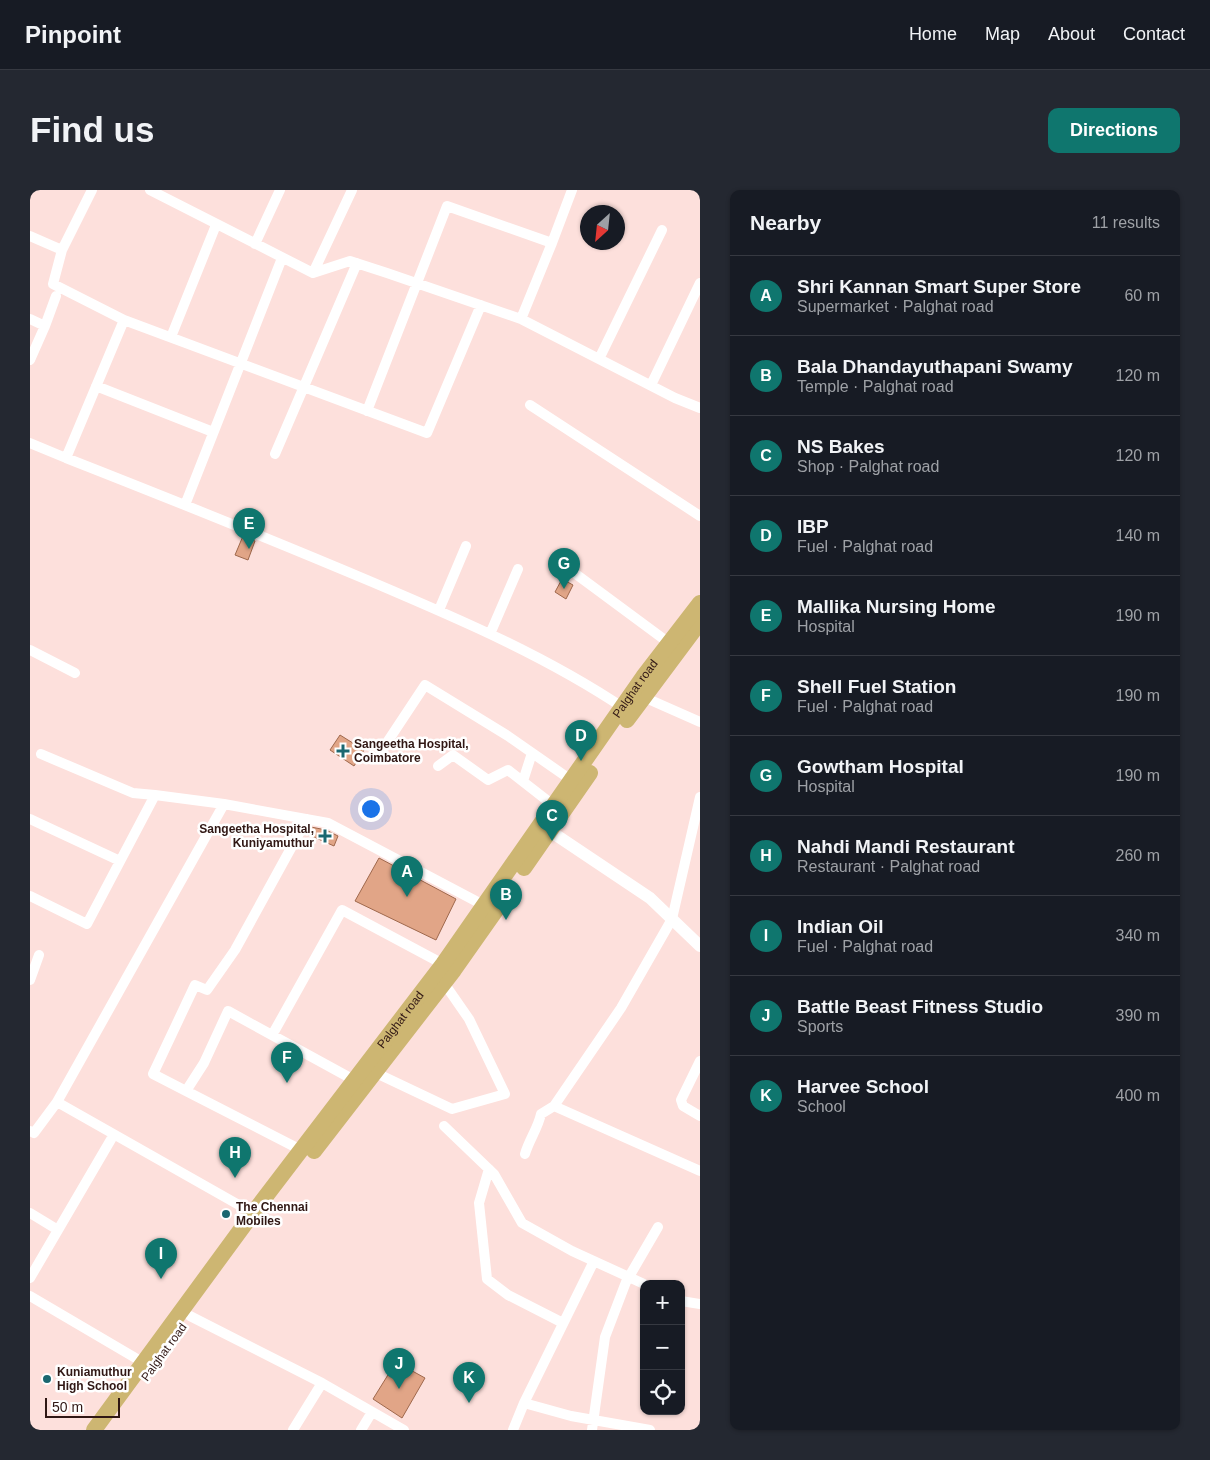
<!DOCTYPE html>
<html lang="en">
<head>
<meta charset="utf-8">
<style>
  body { margin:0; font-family:Helvetica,sans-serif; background:#242831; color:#f1f3f6 }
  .controls { position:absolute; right:15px; bottom:15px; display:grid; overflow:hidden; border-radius:10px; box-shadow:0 1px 4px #0004 }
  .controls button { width:45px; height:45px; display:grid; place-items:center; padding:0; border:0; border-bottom:1px solid #363941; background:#171b24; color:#f1f3f6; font:25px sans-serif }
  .compass { position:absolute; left:550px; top:15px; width:45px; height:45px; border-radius:50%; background:#171b24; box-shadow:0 1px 4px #0004; rotate:207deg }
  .scale { position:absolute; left:15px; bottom:12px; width:75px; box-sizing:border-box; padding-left:5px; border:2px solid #301714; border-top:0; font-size:14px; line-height:18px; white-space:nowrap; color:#301714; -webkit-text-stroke:4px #fff; paint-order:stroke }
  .you { position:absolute; left:340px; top:618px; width:18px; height:18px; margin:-12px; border:4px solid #fff; border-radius:50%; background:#1a73e8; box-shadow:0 0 0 8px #1a73e833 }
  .badge { display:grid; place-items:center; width:32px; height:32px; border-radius:50%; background:#0f766e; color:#fff; font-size:16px; font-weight:700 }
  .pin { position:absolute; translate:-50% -41px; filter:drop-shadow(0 1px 2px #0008) }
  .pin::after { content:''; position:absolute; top:26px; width:18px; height:15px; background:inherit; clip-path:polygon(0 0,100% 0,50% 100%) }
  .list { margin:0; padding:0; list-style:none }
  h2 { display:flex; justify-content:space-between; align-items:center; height:65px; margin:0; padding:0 20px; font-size:21px }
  h2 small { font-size:16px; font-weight:400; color:#9ea1a6 }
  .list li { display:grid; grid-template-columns:32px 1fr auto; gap:15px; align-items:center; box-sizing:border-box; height:80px; padding:0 20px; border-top:1px solid #363941 }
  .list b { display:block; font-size:19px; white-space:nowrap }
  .list p { margin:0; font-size:16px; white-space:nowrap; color:#9ea1a6 }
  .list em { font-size:16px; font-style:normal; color:#9ea1a6 }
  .icon { flex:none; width:28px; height:28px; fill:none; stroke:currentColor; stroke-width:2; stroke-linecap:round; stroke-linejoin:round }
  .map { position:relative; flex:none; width:670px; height:1240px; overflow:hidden; border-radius:10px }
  header { display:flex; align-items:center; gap:30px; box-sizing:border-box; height:70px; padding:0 25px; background:#171b24; border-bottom:1px solid #363941 }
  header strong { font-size:24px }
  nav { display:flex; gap:28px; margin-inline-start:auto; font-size:18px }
  .intro { display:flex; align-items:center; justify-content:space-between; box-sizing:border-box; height:120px; padding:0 30px }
  h1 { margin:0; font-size:35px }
  .button { padding:12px 22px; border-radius:10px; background:#0f766e; color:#fff; font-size:18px; font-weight:700 }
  main { display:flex; gap:30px; padding:0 30px }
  aside { flex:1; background:#171b24; border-radius:10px; box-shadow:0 1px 4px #0004 }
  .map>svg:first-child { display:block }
  .building { fill:#e1a587; stroke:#9f684c }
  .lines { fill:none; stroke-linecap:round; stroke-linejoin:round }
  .minor { stroke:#fff; stroke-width:10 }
  .tertiary { stroke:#fff; stroke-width:12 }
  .primary { stroke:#cdb672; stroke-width:16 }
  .poi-dot { fill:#1b6770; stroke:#fff; stroke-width:2 }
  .labels { text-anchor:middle; stroke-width:5; stroke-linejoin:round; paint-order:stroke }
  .street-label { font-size:12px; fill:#301714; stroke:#fff }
  .poi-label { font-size:12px; font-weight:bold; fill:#301714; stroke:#fff; text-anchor:start }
</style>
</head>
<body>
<header>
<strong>Pinpoint</strong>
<nav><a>Home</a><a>Map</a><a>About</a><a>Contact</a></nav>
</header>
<div class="intro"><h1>Find us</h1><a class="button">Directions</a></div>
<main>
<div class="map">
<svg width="670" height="1240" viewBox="0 0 670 1240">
  <rect width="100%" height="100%" fill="#fde0dc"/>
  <!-- building -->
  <path class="building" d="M 213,346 L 225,351 L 218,370 L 205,365 Z
    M 532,389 L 543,395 L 536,409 L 525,402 Z
    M 310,545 L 334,560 L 324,576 L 300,560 Z
    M 281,637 L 296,640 L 308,646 L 304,656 L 277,644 Z
    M 349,668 L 426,709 L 406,750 L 325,711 Z
    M 366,1172 L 395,1188 L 372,1228 L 343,1209 Z"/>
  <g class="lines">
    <!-- minor -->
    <path class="minor" d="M 120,0 L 283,83 L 320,71 L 357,83 L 491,129 L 645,208 L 670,218
      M 0,46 L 32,60 L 62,0
      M 522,53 L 542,0
      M 225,54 L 250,0
      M 32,60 L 23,94 L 94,130
      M 283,83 L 322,0
      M 451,115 L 397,243 L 94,130 L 36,268 C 138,308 240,349 342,392 C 429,429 516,466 595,519
      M 0,129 L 15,136 L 0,170
      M 15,136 L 26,106
      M 141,147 L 186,35
      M 569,169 L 632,40
      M 621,195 L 670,93
      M 66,196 L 183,242
      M 500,215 L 670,326
      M 337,221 L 417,16 L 522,53 L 491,129
      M 0,253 L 36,268
      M 245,264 L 327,73
      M 155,315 L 252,68
      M 539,379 L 639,453
      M 409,420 L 436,356
      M 460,444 L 488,379
      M 0,460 L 45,483
      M 609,505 L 670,532
      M 352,560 L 395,495 L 478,546 L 541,590
      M 11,564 L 103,603 L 125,605
      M 408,576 L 423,565 L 458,590 L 478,580 L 523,615
      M 493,591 L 502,563
      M 670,607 L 642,729 L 591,818 L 524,916 L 670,981
      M 0,629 L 90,671
      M 0,706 L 57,734 L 125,605 L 194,614
      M 0,790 L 9,765
      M 245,840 L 312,720 L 413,774
      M 670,871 L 651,910 L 653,916 L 670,926
      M 346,883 L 422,919 L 475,904 L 439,829 L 414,793
      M 156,901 L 123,884 L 165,795 L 177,800 L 205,760 L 277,629
      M 414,936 L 464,984 L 492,1033 L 542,1061 L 614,1094
      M 0,941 L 4,943 L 27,912
      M 271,960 L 156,901 L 174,873 L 198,821 L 324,890
      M 495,964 C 499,950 508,938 511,924 L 524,916
      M 459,979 L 449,1013 L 457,1089 L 478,1105 L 533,1133
      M 0,1023 L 28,1040
      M 223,1023 L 27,912 L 194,614 L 298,633 L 459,718
      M 0,1088 L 83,946
      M 0,1106 L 114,1173
      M 651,1111 L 670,1114
      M 160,1126 L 292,1193 L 374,1240
      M 494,1213 L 541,1226 L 620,1240
      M 263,1240 L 292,1193
      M 331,1240 L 342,1222
      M 483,1240 L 494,1213 L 564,1071
      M 562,1240 L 575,1147 L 596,1092 L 628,1037"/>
    <!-- tertiary -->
    <path class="tertiary" d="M 514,637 L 620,708 L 670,756"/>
    <!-- primary -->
    <g class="primary">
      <path d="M 597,530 L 670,432"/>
      <path d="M 494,678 L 560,583"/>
      <path d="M 284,961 L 424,780 L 474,709"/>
      <path id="s1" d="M 64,1240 L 223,1023 L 413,774 L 613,487 L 670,413"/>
    </g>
  </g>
  <!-- markers -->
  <g class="poi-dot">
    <path d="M310.5 553.5h5v5h5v5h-5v5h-5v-5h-5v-5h5z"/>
    <path d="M292.5 638.5h5v5h5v5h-5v5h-5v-5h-5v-5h5z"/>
    <circle cx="196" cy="1024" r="5"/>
    <circle cx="17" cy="1189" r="5"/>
  </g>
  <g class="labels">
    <!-- street labels -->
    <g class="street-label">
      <text dy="4" stroke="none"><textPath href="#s1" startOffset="918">Palghat road</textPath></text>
      <text dy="4" stroke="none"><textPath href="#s1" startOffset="512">Palghat road</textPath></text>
      <text transform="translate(134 1162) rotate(-54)" y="4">Palghat road</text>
    </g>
    <!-- poi labels -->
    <g class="poi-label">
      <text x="324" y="558">Sangeetha Hospital,<tspan x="324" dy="14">Coimbatore</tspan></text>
      <text x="284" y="643" text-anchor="end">Sangeetha Hospital,<tspan x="284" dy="14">Kuniyamuthur</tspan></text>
      <text x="206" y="1021">The Chennai<tspan x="206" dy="14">Mobiles</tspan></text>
      <text x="27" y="1186">Kuniamuthur<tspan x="27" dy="14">High School</tspan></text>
    </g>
  </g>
</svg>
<div class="controls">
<button>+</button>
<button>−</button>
<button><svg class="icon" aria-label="locate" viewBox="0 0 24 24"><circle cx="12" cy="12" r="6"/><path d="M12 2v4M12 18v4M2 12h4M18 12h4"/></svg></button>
</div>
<svg class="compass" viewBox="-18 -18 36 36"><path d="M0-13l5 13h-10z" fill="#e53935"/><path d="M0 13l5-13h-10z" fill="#9ea1a6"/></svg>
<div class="scale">50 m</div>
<div class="you"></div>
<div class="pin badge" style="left:377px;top:707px">A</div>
<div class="pin badge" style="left:476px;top:730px">B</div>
<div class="pin badge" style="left:522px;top:651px">C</div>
<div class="pin badge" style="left:551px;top:571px">D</div>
<div class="pin badge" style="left:219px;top:359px">E</div>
<div class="pin badge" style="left:257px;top:893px">F</div>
<div class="pin badge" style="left:534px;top:399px">G</div>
<div class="pin badge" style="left:205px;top:988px">H</div>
<div class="pin badge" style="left:131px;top:1089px">I</div>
<div class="pin badge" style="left:369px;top:1199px">J</div>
<div class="pin badge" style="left:439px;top:1213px">K</div>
</div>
<aside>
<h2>Nearby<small>11 results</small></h2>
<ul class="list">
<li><span class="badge">A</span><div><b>Shri Kannan Smart Super Store</b><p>Supermarket · Palghat road</p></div><em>60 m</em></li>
<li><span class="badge">B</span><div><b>Bala Dhandayuthapani Swamy</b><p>Temple · Palghat road</p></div><em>120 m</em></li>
<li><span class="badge">C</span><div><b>NS Bakes</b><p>Shop · Palghat road</p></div><em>120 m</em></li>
<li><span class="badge">D</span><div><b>IBP</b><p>Fuel · Palghat road</p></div><em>140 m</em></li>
<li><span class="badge">E</span><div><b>Mallika Nursing Home</b><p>Hospital</p></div><em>190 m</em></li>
<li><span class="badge">F</span><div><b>Shell Fuel Station</b><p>Fuel · Palghat road</p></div><em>190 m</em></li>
<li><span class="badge">G</span><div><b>Gowtham Hospital</b><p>Hospital</p></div><em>190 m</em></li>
<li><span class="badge">H</span><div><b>Nahdi Mandi Restaurant</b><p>Restaurant · Palghat road</p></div><em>260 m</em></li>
<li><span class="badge">I</span><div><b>Indian Oil</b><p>Fuel · Palghat road</p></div><em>340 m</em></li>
<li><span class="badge">J</span><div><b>Battle Beast Fitness Studio</b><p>Sports</p></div><em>390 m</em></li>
<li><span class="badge">K</span><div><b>Harvee School</b><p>School</p></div><em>400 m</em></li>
</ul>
</aside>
</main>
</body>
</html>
